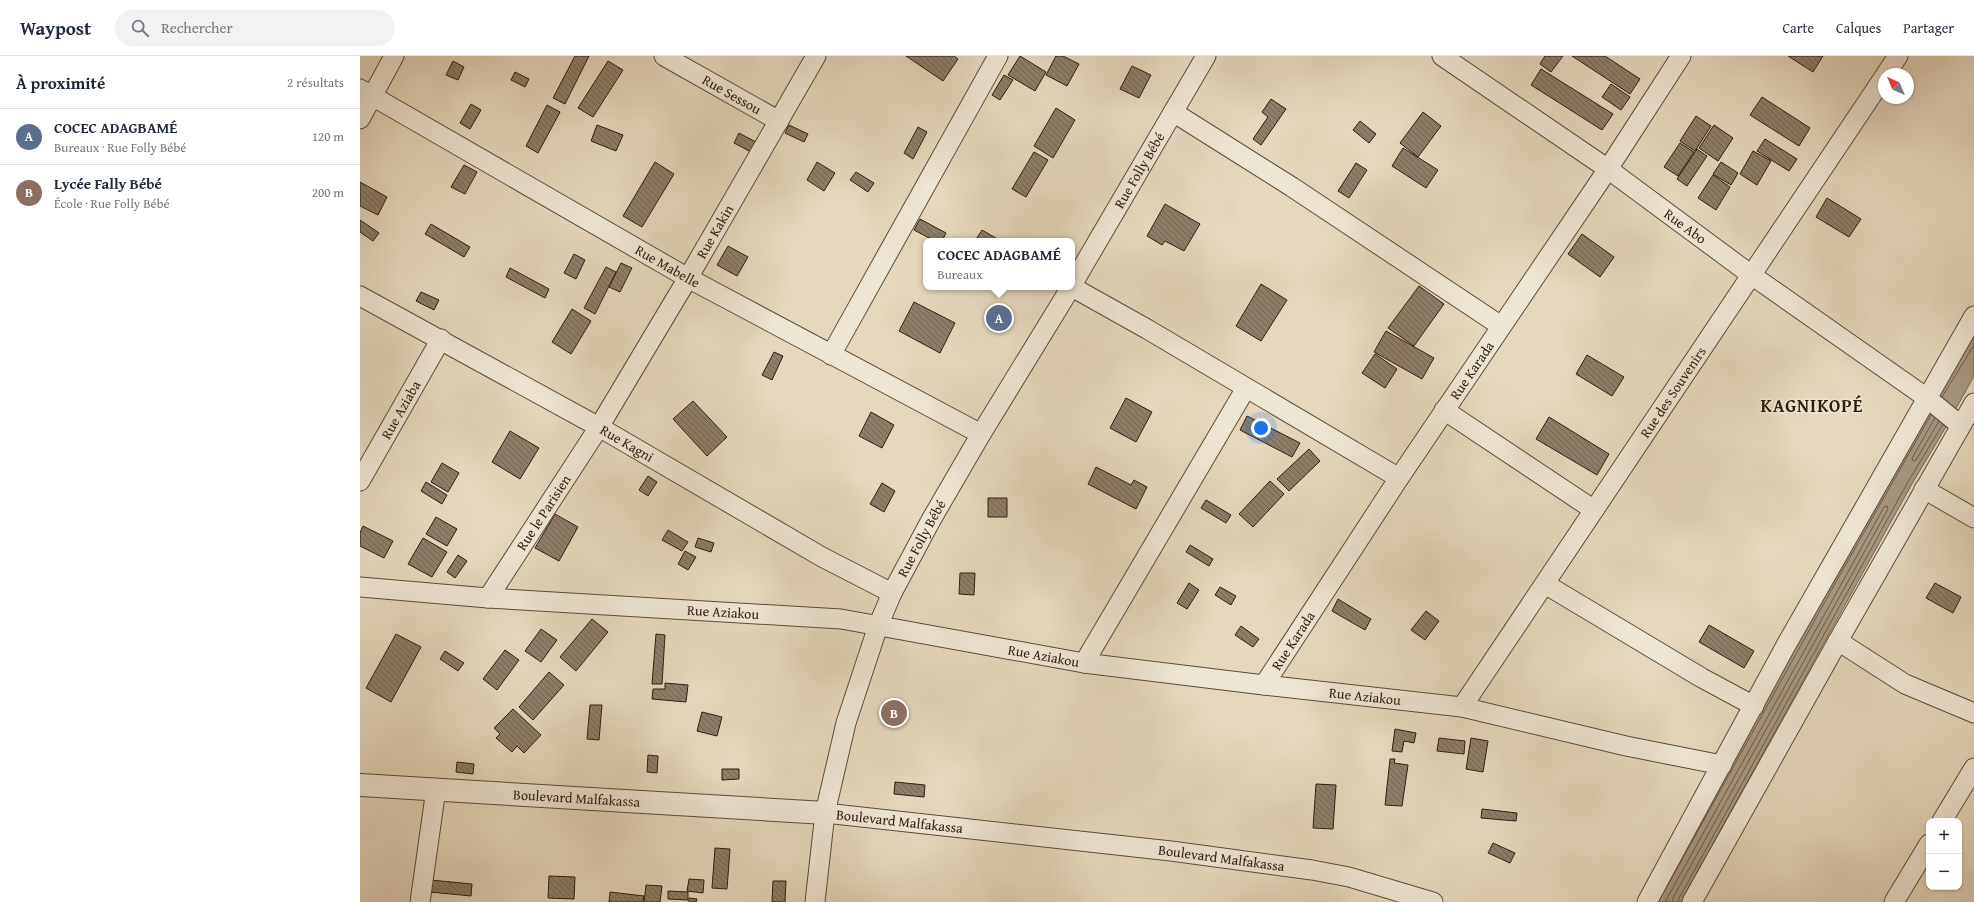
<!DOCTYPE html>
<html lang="fr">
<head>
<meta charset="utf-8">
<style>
  body { margin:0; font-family:"Gentium Book Plus",serif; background:#f2f2f3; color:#1f2937 }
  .controls { position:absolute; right:12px; bottom:12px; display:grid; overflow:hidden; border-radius:8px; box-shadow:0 1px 3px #0004 }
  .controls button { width:36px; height:36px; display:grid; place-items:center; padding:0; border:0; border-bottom:1px solid #e0e1e3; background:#fff; color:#1f2937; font:20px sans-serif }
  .compass { position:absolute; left:1518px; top:12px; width:36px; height:36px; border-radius:50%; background:#fff; box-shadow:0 1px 3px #0004; rotate:316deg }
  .you { position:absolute; left:901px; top:372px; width:14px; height:14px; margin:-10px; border:3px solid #fff; border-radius:50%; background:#1a73e8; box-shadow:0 0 0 6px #1a73e833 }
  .badge { display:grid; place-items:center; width:26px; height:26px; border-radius:50%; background:#0f766e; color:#fff; font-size:13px; font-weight:700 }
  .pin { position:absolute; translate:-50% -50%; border:2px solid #fff; box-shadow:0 1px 4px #0006 }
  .popup { position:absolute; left:563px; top:182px; width:152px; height:52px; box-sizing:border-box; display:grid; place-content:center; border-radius:8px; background:#fff; filter:drop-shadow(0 1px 3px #0005); font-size:13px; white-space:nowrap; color:#747a83 }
  .popup b { font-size:15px; color:#1f2937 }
  .popup::after { content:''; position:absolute; left:50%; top:100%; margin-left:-8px; border:8px solid transparent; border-top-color:#fff }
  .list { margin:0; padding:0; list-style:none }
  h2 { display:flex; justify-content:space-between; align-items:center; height:52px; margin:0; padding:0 16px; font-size:17px }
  h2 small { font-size:13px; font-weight:400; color:#747a83 }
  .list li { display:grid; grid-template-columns:26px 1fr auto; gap:12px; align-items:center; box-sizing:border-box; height:56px; padding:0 16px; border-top:1px solid #e0e1e3 }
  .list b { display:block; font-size:15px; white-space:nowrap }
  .list p { margin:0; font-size:13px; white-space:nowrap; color:#747a83 }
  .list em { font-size:13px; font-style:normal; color:#747a83 }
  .icon { flex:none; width:22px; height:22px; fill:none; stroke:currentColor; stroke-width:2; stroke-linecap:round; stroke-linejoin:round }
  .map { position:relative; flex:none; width:1614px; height:846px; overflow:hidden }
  header { display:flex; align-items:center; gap:24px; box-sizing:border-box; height:56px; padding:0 20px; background:#fff; border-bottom:1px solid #e0e1e3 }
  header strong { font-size:19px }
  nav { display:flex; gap:22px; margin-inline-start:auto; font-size:14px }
  .search { width:280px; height:36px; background:#f2f2f3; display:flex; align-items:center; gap:10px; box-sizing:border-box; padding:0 14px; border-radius:22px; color:#747a83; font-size:15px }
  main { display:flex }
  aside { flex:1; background:#fff }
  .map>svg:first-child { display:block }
  .water { fill:#a69882; stroke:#766754 }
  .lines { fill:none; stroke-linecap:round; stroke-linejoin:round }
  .shore { stroke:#6a5a48; stroke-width:1 }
  .building { fill:url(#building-back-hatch); stroke:#2d1d0f }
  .minor-casing { stroke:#5b4c3b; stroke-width:21 }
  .tertiary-casing { stroke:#5b4c3b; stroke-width:24 }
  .minor { stroke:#eee6d5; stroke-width:19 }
  .tertiary { stroke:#eee6d5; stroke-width:22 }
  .labels { text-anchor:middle; stroke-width:3; stroke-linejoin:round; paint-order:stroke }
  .street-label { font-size:14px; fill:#2d1d0f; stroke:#eee6d5 }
  .district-label { font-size:18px; font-weight:bold; letter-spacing:1px; fill:#2d1d0f; stroke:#eee6d5 }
</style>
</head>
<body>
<header>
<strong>Waypost</strong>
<div class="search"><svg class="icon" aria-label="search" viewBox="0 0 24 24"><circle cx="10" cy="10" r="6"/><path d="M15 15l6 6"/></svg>Rechercher</div>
<nav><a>Carte</a><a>Calques</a><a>Partager</a></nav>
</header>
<main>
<aside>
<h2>À proximité<small>2 résultats</small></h2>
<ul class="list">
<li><span class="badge" style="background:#5c6f8a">A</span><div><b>COCEC ADAGBAMÉ</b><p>Bureaux · Rue Folly Bébé</p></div><em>120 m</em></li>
<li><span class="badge" style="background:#8d6e63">B</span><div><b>Lycée Fally Bébé</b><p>École · Rue Folly Bébé</p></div><em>200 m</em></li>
</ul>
</aside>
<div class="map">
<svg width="1614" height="846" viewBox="0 0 1614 846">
  <defs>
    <pattern id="building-back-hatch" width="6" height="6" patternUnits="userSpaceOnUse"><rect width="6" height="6" fill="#8d7e6a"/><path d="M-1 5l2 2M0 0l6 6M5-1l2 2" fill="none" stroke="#746756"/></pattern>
  </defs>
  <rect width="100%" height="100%" fill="#e5d8be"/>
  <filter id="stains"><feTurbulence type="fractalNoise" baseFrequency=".005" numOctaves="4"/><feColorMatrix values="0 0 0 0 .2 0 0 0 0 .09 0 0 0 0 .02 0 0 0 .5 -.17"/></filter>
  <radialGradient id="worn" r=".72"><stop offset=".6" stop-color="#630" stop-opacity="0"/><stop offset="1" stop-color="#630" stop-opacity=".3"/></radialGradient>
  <!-- water -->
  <path class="water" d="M 1614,281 L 1614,320 L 1583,376 L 1553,426 L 1324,840 L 1321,846 L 1294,846 C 1399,657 1500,465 1614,281 Z"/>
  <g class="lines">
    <!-- shore -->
    <path class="shore" d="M 1582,341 L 1614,289
      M 1575,362 L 1552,402 L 1553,405 L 1556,404 L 1579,365
      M 1304,836 L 1477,524 L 1571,359
      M 1305,846 L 1524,451 L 1527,450 L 1528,453 L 1314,840 L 1312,846
      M 1317,846 L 1549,424 L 1583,368"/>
  </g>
  <!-- building -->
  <path class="building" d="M 215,0 L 229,0 L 205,48 L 193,42 Z
    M 546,0 L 594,0 L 598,3 L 583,25 Z
    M 660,0 L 686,16 L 675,35 L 648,19 Z
    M 696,0 L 703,0 L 719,8 L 707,30 L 686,19 Z
    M 1185,0 L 1203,0 L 1191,16 L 1180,8 Z
    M 1212,0 L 1245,0 L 1280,23 L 1270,38 Z
    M 1428,0 L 1463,0 L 1453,16 Z
    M 93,5 L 104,11 L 98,24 L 86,19 Z
    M 248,5 L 263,14 L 233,61 L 218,52 Z
    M 772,10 L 791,19 L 779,42 L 760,33 Z
    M 1181,13 L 1253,58 L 1242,74 L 1171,29 Z
    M 155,16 L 169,23 L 165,31 L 151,24 Z
    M 644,19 L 653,24 L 640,44 L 632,39 Z
    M 1251,28 L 1270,41 L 1261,54 L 1242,41 Z
    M 1402,41 L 1450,72 L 1439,90 L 1390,59 Z
    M 911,43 L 926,53 L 901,89 L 893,83 L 908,61 L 902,56 Z
    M 111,48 L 121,54 L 110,73 L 100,67 Z
    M 187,49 L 200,56 L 178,97 L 166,90 Z
    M 696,52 L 715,64 L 693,102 L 674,90 Z
    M 1063,56 L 1081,70 L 1058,101 L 1040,87 Z
    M 1336,60 L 1351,70 L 1335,95 L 1320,85 Z
    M 1000,65 L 1016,78 L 1009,87 L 993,74 Z
    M 237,69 L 263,79 L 256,95 L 231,85 Z
    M 429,69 L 448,78 L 444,86 L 425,77 Z
    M 1354,69 L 1373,82 L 1358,105 L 1339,92 Z
    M 558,71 L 567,76 L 553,103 L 544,97 Z
    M 379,77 L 396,86 L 391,96 L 374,87 Z
    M 1405,83 L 1437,103 L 1429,115 L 1397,95 Z
    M 1320,87 L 1334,96 L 1318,120 L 1304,111 Z
    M 1043,92 L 1078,114 L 1066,132 L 1032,110 Z
    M 1337,93 L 1347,100 L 1327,130 L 1317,123 Z
    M 1393,95 L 1411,105 L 1397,129 L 1380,118 Z
    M 674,96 L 688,104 L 666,141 L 652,133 Z
    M 295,106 L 314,118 L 282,171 L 263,160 Z
    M 457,106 L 475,117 L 464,135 L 447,124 Z
    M 1361,106 L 1378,117 L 1371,129 L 1353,118 Z
    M 996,107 L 1007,114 L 989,142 L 978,135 Z
    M 104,109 L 117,116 L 105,138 L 91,131 Z
    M 496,116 L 514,127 L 508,136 L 490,124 Z
    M 1353,119 L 1370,131 L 1356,154 L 1338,142 Z
    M 0,126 L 27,141 L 18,159 L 0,150 Z
    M 1467,142 L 1501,163 L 1489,181 L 1456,161 Z
    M 805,148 L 840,168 L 824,195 L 805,185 L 802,189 L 787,180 Z
    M 560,163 L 586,177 L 582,185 L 575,185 L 554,174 Z
    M 0,164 L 19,177 L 13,185 L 0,176 Z
    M 71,168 L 110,191 L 104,201 L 65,178 Z
    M 622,174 L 641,185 L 615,185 Z
    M 1222,178 L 1254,201 L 1240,221 L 1208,198 Z
    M 368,190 L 388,201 L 377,220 L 357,209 Z
    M 214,198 L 225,204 L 216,223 L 204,217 Z
    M 261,207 L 272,212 L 260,236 L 249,231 Z
    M 246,211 L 256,216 L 235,258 L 224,252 Z
    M 150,212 L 189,233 L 185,242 L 146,221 Z
    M 901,228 L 927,244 L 901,285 L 876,270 Z
    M 1059,230 L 1084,248 L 1054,290 L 1028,272 Z
    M 61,236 L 79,244 L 74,254 L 56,245 Z
    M 554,246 L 595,267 L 580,297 L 539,275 Z
    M 212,253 L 231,265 L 211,298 L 192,286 Z
    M 1026,275 L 1074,302 L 1062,323 L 1014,296 Z
    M 414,296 L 423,300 L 412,324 L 402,319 Z
    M 1015,298 L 1037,313 L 1025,332 L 1002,317 Z
    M 1227,299 L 1264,321 L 1252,340 L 1216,318 Z
    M 766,342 L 792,356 L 776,386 L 750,372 Z
    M 333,345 L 367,381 L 347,400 L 313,363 Z
    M 511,356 L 534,369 L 522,392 L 499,380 Z
    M 887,360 L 940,387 L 932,401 L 880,374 Z
    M 1189,361 L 1249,398 L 1237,419 L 1176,383 Z
    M 150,375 L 179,392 L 160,423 L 132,406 Z
    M 949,393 L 960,405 L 929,435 L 917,423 Z
    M 82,407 L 99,417 L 88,436 L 71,426 Z
    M 736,411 L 771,429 L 774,424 L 787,431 L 776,453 L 728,428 Z
    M 288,420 L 297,426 L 288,440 L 279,434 Z
    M 910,425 L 924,438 L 893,471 L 879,458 Z
    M 66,426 L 87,439 L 82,448 L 61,435 Z
    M 522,427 L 535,435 L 524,456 L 510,448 Z
    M 628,442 L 647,442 L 647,461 L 628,461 Z
    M 846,444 L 871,459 L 866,467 L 841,452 Z
    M 195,458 L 218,471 L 199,505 L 175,492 Z
    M 76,461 L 97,473 L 87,490 L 66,478 Z
    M 3,470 L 33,485 L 24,502 L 0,490 L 0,477 Z
    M 308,474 L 328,486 L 322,495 L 302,484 Z
    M 63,482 L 87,496 L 72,521 L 48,508 Z
    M 338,482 L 354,487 L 351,496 L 335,491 Z
    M 830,489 L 853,503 L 849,510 L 826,496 Z
    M 325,495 L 336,501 L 328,514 L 318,508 Z
    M 98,499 L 107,505 L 95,522 L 87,516 Z
    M 600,517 L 615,517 L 614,539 L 599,538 Z
    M 829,527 L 839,534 L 827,553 L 817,547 Z
    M 1575,527 L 1601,541 L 1593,557 L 1566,542 Z
    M 860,531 L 876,540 L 871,549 L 855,539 Z
    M 978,543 L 1011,563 L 1005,574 L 972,555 Z
    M 1066,555 L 1079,565 L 1065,584 L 1051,574 Z
    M 232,563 L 248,576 L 216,615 L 200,601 Z
    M 1349,569 L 1394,595 L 1384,612 L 1339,586 Z
    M 881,570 L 899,583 L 893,591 L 875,579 Z
    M 181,573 L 197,584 L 181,606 L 165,595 Z
    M 36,578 L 61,591 L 31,646 L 6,632 Z
    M 296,578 L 305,579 L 302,628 L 292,628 Z
    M 145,594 L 159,604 L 137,634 L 123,623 Z
    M 85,595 L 104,607 L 98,615 L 80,603 Z
    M 189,616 L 204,629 L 173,664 L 159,651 Z
    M 305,627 L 328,629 L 326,646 L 292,643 L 293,633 L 305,633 Z
    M 230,649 L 242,649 L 239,684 L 227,683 Z
    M 153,653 L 181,679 L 164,697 L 157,690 L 152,696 L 136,682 L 140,678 L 134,672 Z
    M 342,656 L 362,661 L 357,680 L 337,675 Z
    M 1035,673 L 1056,677 L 1054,687 L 1044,685 L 1042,696 L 1032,695 Z
    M 1079,682 L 1105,685 L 1104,698 L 1077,695 Z
    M 1111,682 L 1128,685 L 1123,716 L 1106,713 Z
    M 288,699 L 298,700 L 297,717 L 287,716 Z
    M 1030,703 L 1035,703 L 1034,707 L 1048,709 L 1042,750 L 1025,749 Z
    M 97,706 L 114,708 L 113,718 L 96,716 Z
    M 362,713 L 379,713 L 379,723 L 362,724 Z
    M 535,726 L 565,729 L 564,741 L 534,738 Z
    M 956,728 L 976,729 L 973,773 L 953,772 Z
    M 1122,753 L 1157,757 L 1156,765 L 1121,762 Z
    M 1133,787 L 1155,797 L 1150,807 L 1128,797 Z
    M 355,792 L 370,793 L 367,833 L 352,832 Z
    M 189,820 L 215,821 L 214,843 L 188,842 Z
    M 329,823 L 344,824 L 343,837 L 327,835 Z
    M 71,824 L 112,828 L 111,840 L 70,836 Z
    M 413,825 L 426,825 L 425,846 L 412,846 Z
    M 286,829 L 302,830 L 300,846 L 284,846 Z
    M 308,835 L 328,836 L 328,844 L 308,843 Z
    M 250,836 L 284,840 L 283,846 L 249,846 Z
    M 329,842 L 337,843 L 336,846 L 329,846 Z"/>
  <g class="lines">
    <!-- minor casing -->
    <g class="minor-casing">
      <g id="minor">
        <path id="s1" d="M 304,0 L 419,65"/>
        <path id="s2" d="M 1082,0 L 1248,113 L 1390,218 L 1567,342 L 1600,369"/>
        <path d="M 1526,18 L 1538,0"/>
        <path id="s3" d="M 0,33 L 328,222 L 621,378"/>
        <path d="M 813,56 L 932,131 L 1141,270"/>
        <path d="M 0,63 L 34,0"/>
        <path id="s4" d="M 712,229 L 846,0"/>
        <path d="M 712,231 L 787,273 L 1039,422"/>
        <path id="s5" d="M 0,240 L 239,371 L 462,501 L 532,537"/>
        <path d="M 471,299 L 638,0"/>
        <path d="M 1614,347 L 1478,585 L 1545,628 L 1614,657"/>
        <path d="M 1084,354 L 1234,454"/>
        <path id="s6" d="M 0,425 L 81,283"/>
        <path d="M 1564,433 L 1614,462"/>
        <path d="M 1185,528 L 1342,622 L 1394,650"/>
        <path id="s7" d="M 0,531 L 128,542 L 481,563 L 724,607 L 904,629 L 1102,651 L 1266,690 L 1362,709"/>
        <path id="s8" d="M 128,542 L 239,371 L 328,222 L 456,0"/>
        <path d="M 724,607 L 886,332"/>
        <path id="s9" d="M 904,629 L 1039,422 L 1248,113 L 1321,0"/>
        <path id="s10" d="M 1102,651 L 1524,21"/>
        <path id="s11" d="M 465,757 L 811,795 L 952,814 L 989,821 L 1073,846"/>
        <path d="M 1582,765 L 1614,712"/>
        <path d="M 60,846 L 76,733"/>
        <path id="s12" d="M 455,846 L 465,757 L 486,667 L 518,570 L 532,537 L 571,464 L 621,378 L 711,231"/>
        <path d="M 1287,846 L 1425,591 L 1614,260"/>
        <path d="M 1332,846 L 1478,585"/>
        <path d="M 1534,846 L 1569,788"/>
      </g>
    </g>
    <!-- tertiary casing -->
    <g class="tertiary-casing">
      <g id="tertiary">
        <path id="s13" d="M 0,729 L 465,757"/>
      </g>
    </g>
    <!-- minor -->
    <use href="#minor" class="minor"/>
    <!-- tertiary -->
    <use href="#tertiary" class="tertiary"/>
  </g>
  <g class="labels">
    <!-- street labels -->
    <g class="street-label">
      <text dy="5" stroke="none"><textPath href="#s1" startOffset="78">Rue Sessou</textPath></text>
      <text dy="5" stroke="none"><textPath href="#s4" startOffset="133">Rue Folly Bébé</textPath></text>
      <text dy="5" stroke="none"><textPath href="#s2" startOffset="297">Rue Abo</textPath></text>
      <text dy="5" stroke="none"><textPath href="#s8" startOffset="431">Rue Kakin</textPath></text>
      <text dy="5" stroke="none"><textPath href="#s3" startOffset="355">Rue Mabelle</textPath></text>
      <text dy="5" stroke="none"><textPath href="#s9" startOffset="377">Rue Karada</textPath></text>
      <text dy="5" stroke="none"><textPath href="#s10" startOffset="379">Rue des Souvenirs</textPath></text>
      <text dy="5" stroke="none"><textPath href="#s6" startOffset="82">Rue Aziaba</textPath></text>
      <text dy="5" stroke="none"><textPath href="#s5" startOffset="305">Rue Kagni</textPath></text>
      <text dy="5" stroke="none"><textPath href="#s8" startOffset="102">Rue le Parisien</textPath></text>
      <text dy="5" stroke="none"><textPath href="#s12" startOffset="382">Rue Folly Bébé</textPath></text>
      <text dy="5" stroke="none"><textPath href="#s7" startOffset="364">Rue Aziakou</textPath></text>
      <text dy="5" stroke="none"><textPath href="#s9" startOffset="53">Rue Karada</textPath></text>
      <text dy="5" stroke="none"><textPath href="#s7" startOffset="688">Rue Aziakou</textPath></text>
      <text dy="5" stroke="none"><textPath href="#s7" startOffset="1012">Rue Aziakou</textPath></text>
      <text dy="5" stroke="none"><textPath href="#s13" startOffset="217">Boulevard Malfakassa</textPath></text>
      <text dy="5" stroke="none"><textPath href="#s11" startOffset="75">Boulevard Malfakassa</textPath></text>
      <text dy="5" stroke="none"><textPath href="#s11" startOffset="399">Boulevard Malfakassa</textPath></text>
    </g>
    <!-- district labels -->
    <g class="district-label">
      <text x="1452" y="356">KAGNIKOPÉ</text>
    </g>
  </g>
  <rect width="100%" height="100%" filter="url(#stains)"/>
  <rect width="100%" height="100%" fill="url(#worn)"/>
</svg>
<div class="controls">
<button>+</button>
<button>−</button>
</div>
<svg class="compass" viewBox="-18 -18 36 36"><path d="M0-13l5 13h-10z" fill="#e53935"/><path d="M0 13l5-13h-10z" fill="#747a83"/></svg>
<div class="you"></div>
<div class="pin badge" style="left:639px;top:262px;background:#5c6f8a">A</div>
<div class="popup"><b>COCEC ADAGBAMÉ</b>Bureaux</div>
<div class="pin badge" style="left:534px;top:657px;background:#8d6e63">B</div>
</div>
</main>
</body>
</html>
